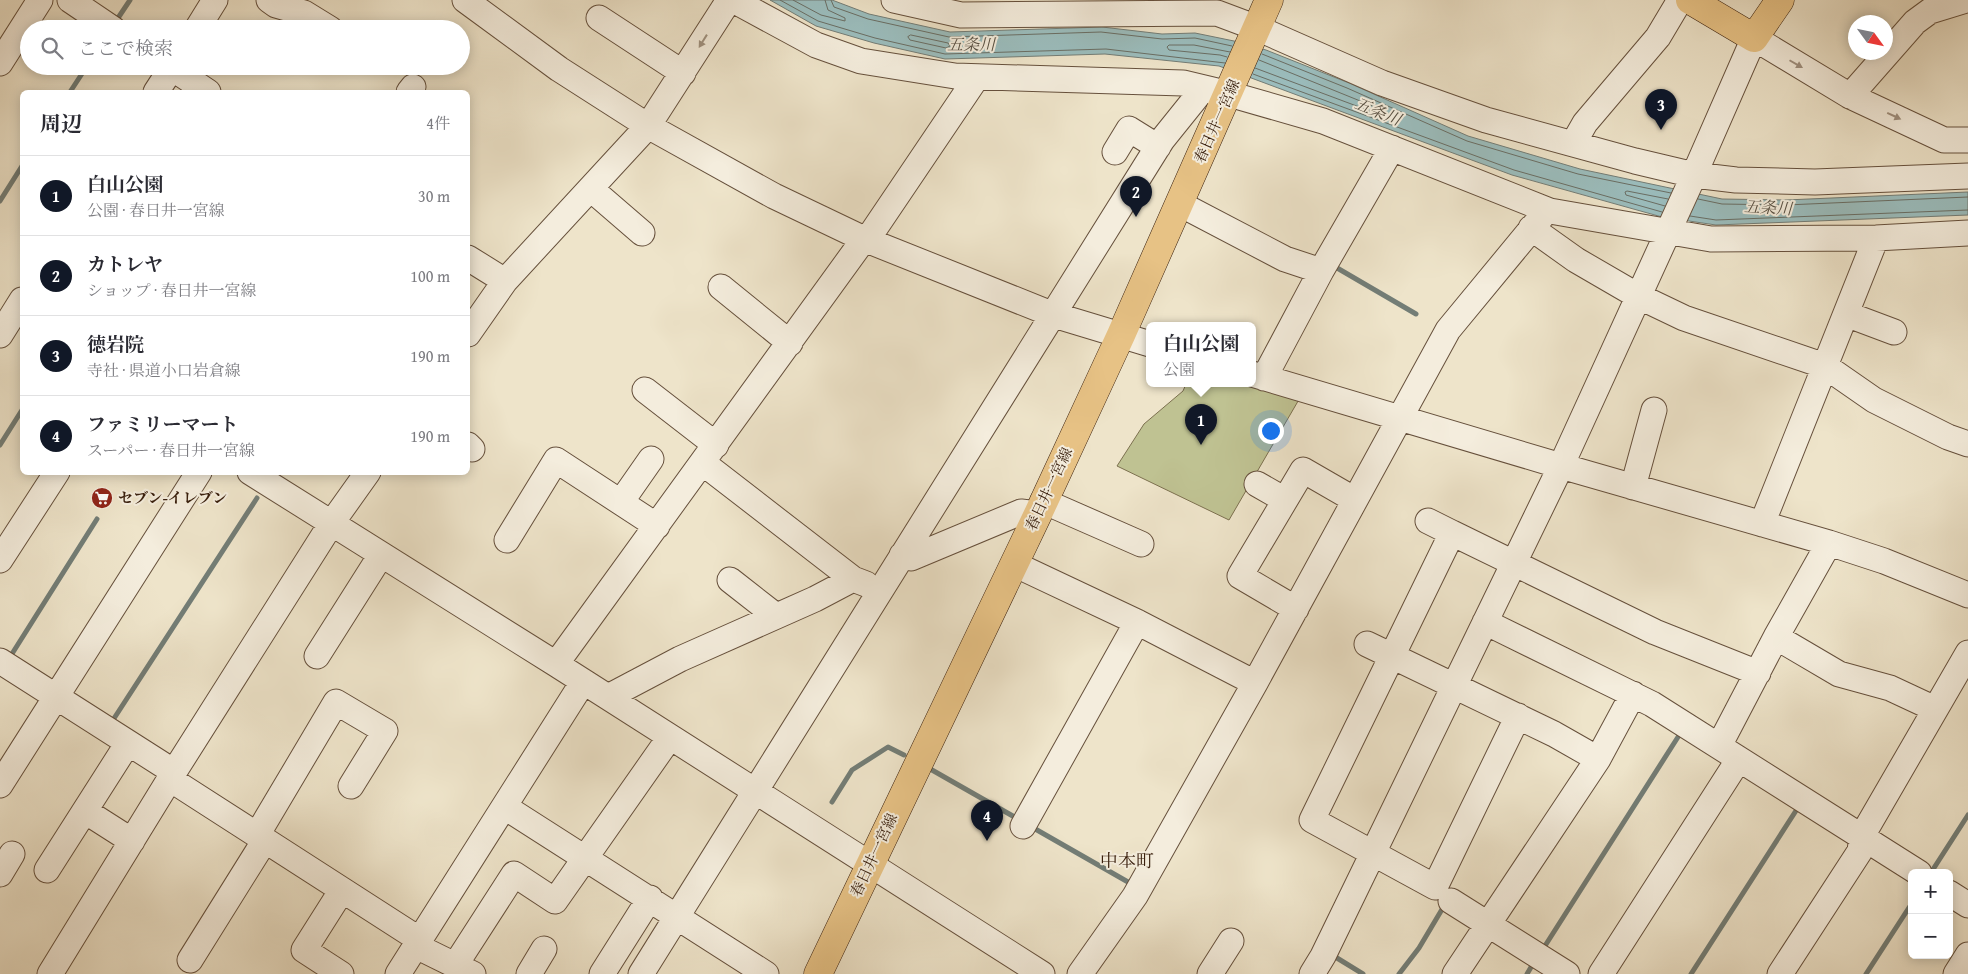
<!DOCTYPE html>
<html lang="ja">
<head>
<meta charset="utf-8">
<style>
  body { margin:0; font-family:"Gentium Book Plus","Noto Serif JP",serif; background:#f2f2f3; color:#2b2b33 }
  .controls { position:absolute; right:15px; bottom:15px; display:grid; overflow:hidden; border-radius:8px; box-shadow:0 2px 12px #0003 }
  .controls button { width:45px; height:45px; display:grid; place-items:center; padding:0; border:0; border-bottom:1px solid #e1e1e2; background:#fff; color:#2b2b33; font:25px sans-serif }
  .compass { position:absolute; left:1848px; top:15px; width:45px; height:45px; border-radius:50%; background:#fff; box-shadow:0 2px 12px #0003; rotate:123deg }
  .you { position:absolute; left:1270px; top:430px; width:18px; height:18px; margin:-12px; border:4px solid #fff; border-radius:50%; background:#1a73e8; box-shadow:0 0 0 8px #1a73e833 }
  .badge { display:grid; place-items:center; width:32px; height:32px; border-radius:50%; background:#111827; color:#fff; font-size:16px; font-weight:700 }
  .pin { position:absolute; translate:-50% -41px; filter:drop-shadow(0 1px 2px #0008) }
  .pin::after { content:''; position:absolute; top:26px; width:18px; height:15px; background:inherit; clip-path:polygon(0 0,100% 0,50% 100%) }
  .popup { position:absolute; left:1146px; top:322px; width:110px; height:65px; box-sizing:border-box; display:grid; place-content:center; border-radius:8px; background:#fff; filter:drop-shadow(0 1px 4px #0005); font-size:16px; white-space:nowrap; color:#7c7c81 }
  .popup b { font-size:19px; color:#2b2b33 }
  .popup::after { content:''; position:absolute; left:50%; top:100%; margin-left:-10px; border:10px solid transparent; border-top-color:#fff }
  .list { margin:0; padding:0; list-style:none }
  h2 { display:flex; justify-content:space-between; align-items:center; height:65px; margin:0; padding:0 20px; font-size:21px }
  h2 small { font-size:16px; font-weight:400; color:#7c7c81 }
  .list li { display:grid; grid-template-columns:32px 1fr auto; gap:15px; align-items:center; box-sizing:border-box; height:80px; padding:0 20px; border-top:1px solid #e1e1e2 }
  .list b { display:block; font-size:19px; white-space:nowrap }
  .list p { margin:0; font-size:16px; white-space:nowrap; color:#7c7c81 }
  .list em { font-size:16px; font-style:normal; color:#7c7c81 }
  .icon { flex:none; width:28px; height:28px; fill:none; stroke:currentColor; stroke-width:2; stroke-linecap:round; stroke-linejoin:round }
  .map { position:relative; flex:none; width:1968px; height:974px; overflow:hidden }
  .search { position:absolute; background:#fff; box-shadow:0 2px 12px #0003; left:20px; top:20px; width:450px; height:55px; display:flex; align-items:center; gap:12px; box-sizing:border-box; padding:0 18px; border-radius:28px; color:#7c7c81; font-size:19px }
  .panel { position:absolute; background:#fff; box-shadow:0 2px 12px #0003; left:20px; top:90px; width:450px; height:385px; border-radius:8px }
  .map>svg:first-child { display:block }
  .green { fill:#bfc292; stroke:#7c704f }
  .water { fill:#9bbdbd; stroke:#737d76 }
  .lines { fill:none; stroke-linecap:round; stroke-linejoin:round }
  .shore { stroke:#6a6e64; stroke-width:1 }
  .stream { stroke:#737d76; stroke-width:5 }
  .minor-casing { stroke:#66503c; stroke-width:27 }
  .major-casing { stroke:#381e0c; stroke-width:29 }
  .minor { stroke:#f4eddd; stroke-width:25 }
  .major { stroke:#e7c285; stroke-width:28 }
  .oneway { fill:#9f907f }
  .labels { text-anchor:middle; stroke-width:4; stroke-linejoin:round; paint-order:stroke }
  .street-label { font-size:15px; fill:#381e0c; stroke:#f4eddd }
  .poi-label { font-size:15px; font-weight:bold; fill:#381e0c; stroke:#f4eddd; text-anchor:start }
  .water-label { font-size:16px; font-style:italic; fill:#564e41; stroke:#f4eddd }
  .quarter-label { font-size:18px; fill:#381e0c; stroke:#f4eddd }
</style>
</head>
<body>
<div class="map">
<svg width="1968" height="974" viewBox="0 0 1968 974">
  <rect width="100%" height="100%" fill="#eee4ca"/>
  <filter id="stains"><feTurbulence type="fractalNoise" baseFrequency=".004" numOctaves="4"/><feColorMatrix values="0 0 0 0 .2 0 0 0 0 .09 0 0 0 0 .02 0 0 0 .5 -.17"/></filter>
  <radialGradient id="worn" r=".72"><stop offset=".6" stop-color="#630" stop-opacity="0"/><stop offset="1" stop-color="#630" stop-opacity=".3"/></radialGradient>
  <!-- green -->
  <path class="green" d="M 1186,384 L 1252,384 L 1301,396 L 1229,520 L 1117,466 L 1144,424 L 1183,391 Z"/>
  <!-- water -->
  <path class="water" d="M 770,0 L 832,0 L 869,14 L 950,32 L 1102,27 L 1162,34 L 1195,33 L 1234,41 L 1266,50 L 1349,83 L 1468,136 L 1580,169 L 1722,199 L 1786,200 L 1968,192 L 1968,215 L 1716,225 L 1662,217 L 1512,175 L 1219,66 L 1105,54 L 945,59 L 874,43 L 816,26 Z"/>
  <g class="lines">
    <!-- shore -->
    <path class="shore" d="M 780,0 L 818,21 L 875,38 L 945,54 L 1106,49 L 1225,63
      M 793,0 L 821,15 L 845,21 L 845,18 L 828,10 L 825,0
      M 831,0 L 834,7 L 868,19 L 949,37 L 1101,32 L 1162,39 L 1195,38 L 1232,46
      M 911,35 L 948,43 L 950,46 L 946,48 L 910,40 L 908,37 Z
      M 1262,54 L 1347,88 L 1467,141 L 1578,174 L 1671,193
      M 1227,57 L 1220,55 L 1169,50 L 1167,47 L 1169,45 L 1194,45 L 1230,52
      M 1255,68 L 1378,114 L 1381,113 L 1380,109 L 1259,60
      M 1253,74 L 1514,170 L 1662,212
      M 1698,199 L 1722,204 L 1786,205 L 1968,197
      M 1665,206 L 1626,195 L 1625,192 L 1627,191 L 1668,199
      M 1690,216 L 1716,220 L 1968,210"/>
    <!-- stream -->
    <path class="stream" d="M 116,21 L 130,0
      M 70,92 L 87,66
      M 0,201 L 22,166
      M 1332,265 L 1416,314
      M 0,445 L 22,410
      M 10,657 L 97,519
      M 113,720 L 257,498
      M 932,770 L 1018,819
      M 832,802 L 852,770 L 888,747 L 904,755
      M 1030,826 L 1128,882
      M 1932,871 L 1968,815
      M 1543,949 L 1678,737
      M 1337,958 L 1363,974
      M 1399,974 L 1419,948 L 1444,906
      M 1527,974 L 1534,962
      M 1691,974 L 1799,806
      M 1866,974 L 1912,903"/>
    <!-- minor casing -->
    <g class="minor-casing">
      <path id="minor" d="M 70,0 L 113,29
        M 269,0 L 276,5 L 304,13 L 330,29
        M 465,0 L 559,69 L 648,126 L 774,196 L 864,239 L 1054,315 L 1150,344
        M 733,0 L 816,45 L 861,61 L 955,76 L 1183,83 L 1229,94 L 1323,121 L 1550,211 L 1711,239 L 1876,238 L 1968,233
        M 894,0 L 961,15 L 1217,13 L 1257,28 L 1382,83 L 1486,120 L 1635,161 L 1694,175 L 1736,180 L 1815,182 L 1968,176
        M 599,18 L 683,73
        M 197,29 L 215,0
        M 0,63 L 40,0
        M 169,66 L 208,92
        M 156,92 L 173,66
        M 409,92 L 413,87
        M 1850,96 L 1915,22 L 1930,11 L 1966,0
        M 1573,144 L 1585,123 L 1658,37 L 1680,0
        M 1115,152 L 1129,129 L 1158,147
        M 591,189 L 642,233
        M 1180,204 L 1285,259 L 1321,271 L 1392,148
        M 1531,228 L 1576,260 L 1638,296 L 1684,318 L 1825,366 L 1874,400 L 1948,437 L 1968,444
        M 867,240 L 977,77
        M 468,258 L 505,281
        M 721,287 L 790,343
        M 1846,314 L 1894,332
        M 468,334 L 505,281 L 648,126 L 729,0
        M 0,335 L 22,300
        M 1252,374 L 1561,466 L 1829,543 L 1884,561 L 1968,595
        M 1264,378 L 1321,271
        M 645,390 L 716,445
        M 468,445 L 472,449
        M 703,463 L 853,579 L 866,584
        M 250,472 L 556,664 L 1042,974
        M 1257,484 L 1285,500
        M 1633,487 L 1654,410
        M 1043,501 L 1141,544
        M 621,502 L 651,459
        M 1428,521 L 1452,533
        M 1762,524 L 1876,238
        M 507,540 L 556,460 L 657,526
        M 902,555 L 911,558 L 1021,512 L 1038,514
        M 0,560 L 57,472
        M 1014,564 L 1137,622 L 1255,683
        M 730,580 L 776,616
        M 1296,609 L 1240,576 L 1303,470 L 1355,500
        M 1485,622 L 1652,704 L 1919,873
        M 1776,637 L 1839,674 L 1890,688 L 1935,709
        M 1367,644 L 1392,656 L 1312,820 L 1435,887 L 1518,716
        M 317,656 L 381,555
        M 0,661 L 174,772
        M 556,664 L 864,239
        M 608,697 L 680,659 L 815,599 L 853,579
        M 1719,746 L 1776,637 L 1829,543
        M 1598,759 L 1554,734 L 1392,656 L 1452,533 L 1655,632 L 1758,673
        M 170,779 L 257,835
        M 0,785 L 199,472
        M 351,786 L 385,731 L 336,702 L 257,835 L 420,940
        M 505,807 L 766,974
        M 85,811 L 132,841
        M 1023,826 L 1137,622
        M 47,870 L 128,743
        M 0,874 L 12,854
        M 1949,893 L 1968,905
        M 1451,901 L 1567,974
        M 416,946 L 473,974
        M 190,960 L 265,840
        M 456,964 L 514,874 L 555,901 L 670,737
        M 50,974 L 174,772 L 331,524 L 368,472
        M 341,974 L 304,950 L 342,890
        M 398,974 L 583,682
        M 529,974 L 544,949
        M 602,974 L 650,898
        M 641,974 L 1162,140 L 1203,89
        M 1080,974 L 1135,896 L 1255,683 L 1448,330 L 1547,210
        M 1210,974 L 1231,941
        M 1312,974 L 1323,956 L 1561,466 L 1694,175 L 1754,38 L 1850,96 L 1944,140 L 1968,140
        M 1455,974 L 1598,759 L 1633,694
        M 1601,974 L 1739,759
        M 1780,974 L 1860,851 L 1862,836 L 1968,653
        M 1956,974 L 1968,955"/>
    </g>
    <!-- major casing -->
    <g class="major-casing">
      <path id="major" d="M 1690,0 L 1754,38 L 1780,0
        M 818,974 L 1038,514 L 1121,335 L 1269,0"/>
    </g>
    <!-- minor -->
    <use href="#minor" class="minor"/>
    <!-- major -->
    <use href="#major" class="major"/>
  </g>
  <!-- one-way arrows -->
  <defs><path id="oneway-solid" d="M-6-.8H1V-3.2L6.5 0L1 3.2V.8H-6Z" transform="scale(1.25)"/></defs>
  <g class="oneway">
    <use href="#oneway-solid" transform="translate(703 41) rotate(122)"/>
    <use href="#oneway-solid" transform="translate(1796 64) rotate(30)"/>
    <use href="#oneway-solid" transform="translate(1894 116) rotate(25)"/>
  </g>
  <!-- icons -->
  <defs>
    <g id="supermarket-disc" transform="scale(1.125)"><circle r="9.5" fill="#8f2418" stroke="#f4eddd"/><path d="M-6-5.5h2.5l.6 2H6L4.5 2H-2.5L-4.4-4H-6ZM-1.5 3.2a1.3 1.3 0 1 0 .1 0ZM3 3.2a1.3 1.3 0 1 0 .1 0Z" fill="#fff"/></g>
  </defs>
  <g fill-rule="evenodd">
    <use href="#supermarket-disc" x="102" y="498"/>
  </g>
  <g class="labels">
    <!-- street labels -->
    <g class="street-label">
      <text transform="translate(1217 121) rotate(-66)" y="5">春日井一宮線</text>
      <text transform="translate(1049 489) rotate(-65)" y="5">春日井一宮線</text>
      <text transform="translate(874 855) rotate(-65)" y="5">春日井一宮線</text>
    </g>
    <!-- poi labels -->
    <g class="poi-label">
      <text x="118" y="503">セブン-イレブン</text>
    </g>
    <!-- water labels -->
    <g class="water-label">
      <text x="971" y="50">五条川</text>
      <text transform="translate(1378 111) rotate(22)" y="6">五条川</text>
      <text transform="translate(1768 207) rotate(3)" y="6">五条川</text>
    </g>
    <!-- quarter labels -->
    <g class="quarter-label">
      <text x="1127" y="867">中本町</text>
    </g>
  </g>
  <rect width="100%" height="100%" filter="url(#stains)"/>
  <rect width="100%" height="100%" fill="url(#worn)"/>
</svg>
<div class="controls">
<button>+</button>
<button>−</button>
</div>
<svg class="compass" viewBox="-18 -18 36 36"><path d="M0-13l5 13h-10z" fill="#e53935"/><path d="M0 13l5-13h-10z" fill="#7c7c81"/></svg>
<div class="you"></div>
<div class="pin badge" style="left:1201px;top:445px">1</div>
<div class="popup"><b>白山公園</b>公園</div>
<div class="pin badge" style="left:1136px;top:217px">2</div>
<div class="pin badge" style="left:1661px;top:130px">3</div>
<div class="pin badge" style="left:987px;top:841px">4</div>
<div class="search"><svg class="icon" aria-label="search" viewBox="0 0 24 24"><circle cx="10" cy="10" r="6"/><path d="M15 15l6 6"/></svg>ここで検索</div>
<section class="panel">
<h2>周辺<small>4件</small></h2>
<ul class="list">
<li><span class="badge">1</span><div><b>白山公園</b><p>公園 · 春日井一宮線</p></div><em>30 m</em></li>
<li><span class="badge">2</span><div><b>カトレヤ</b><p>ショップ · 春日井一宮線</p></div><em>100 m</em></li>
<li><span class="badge">3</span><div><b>徳岩院</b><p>寺社 · 県道小口岩倉線</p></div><em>190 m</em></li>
<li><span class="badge">4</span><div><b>ファミリーマート</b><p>スーパー · 春日井一宮線</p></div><em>190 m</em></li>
</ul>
</section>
</div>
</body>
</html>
